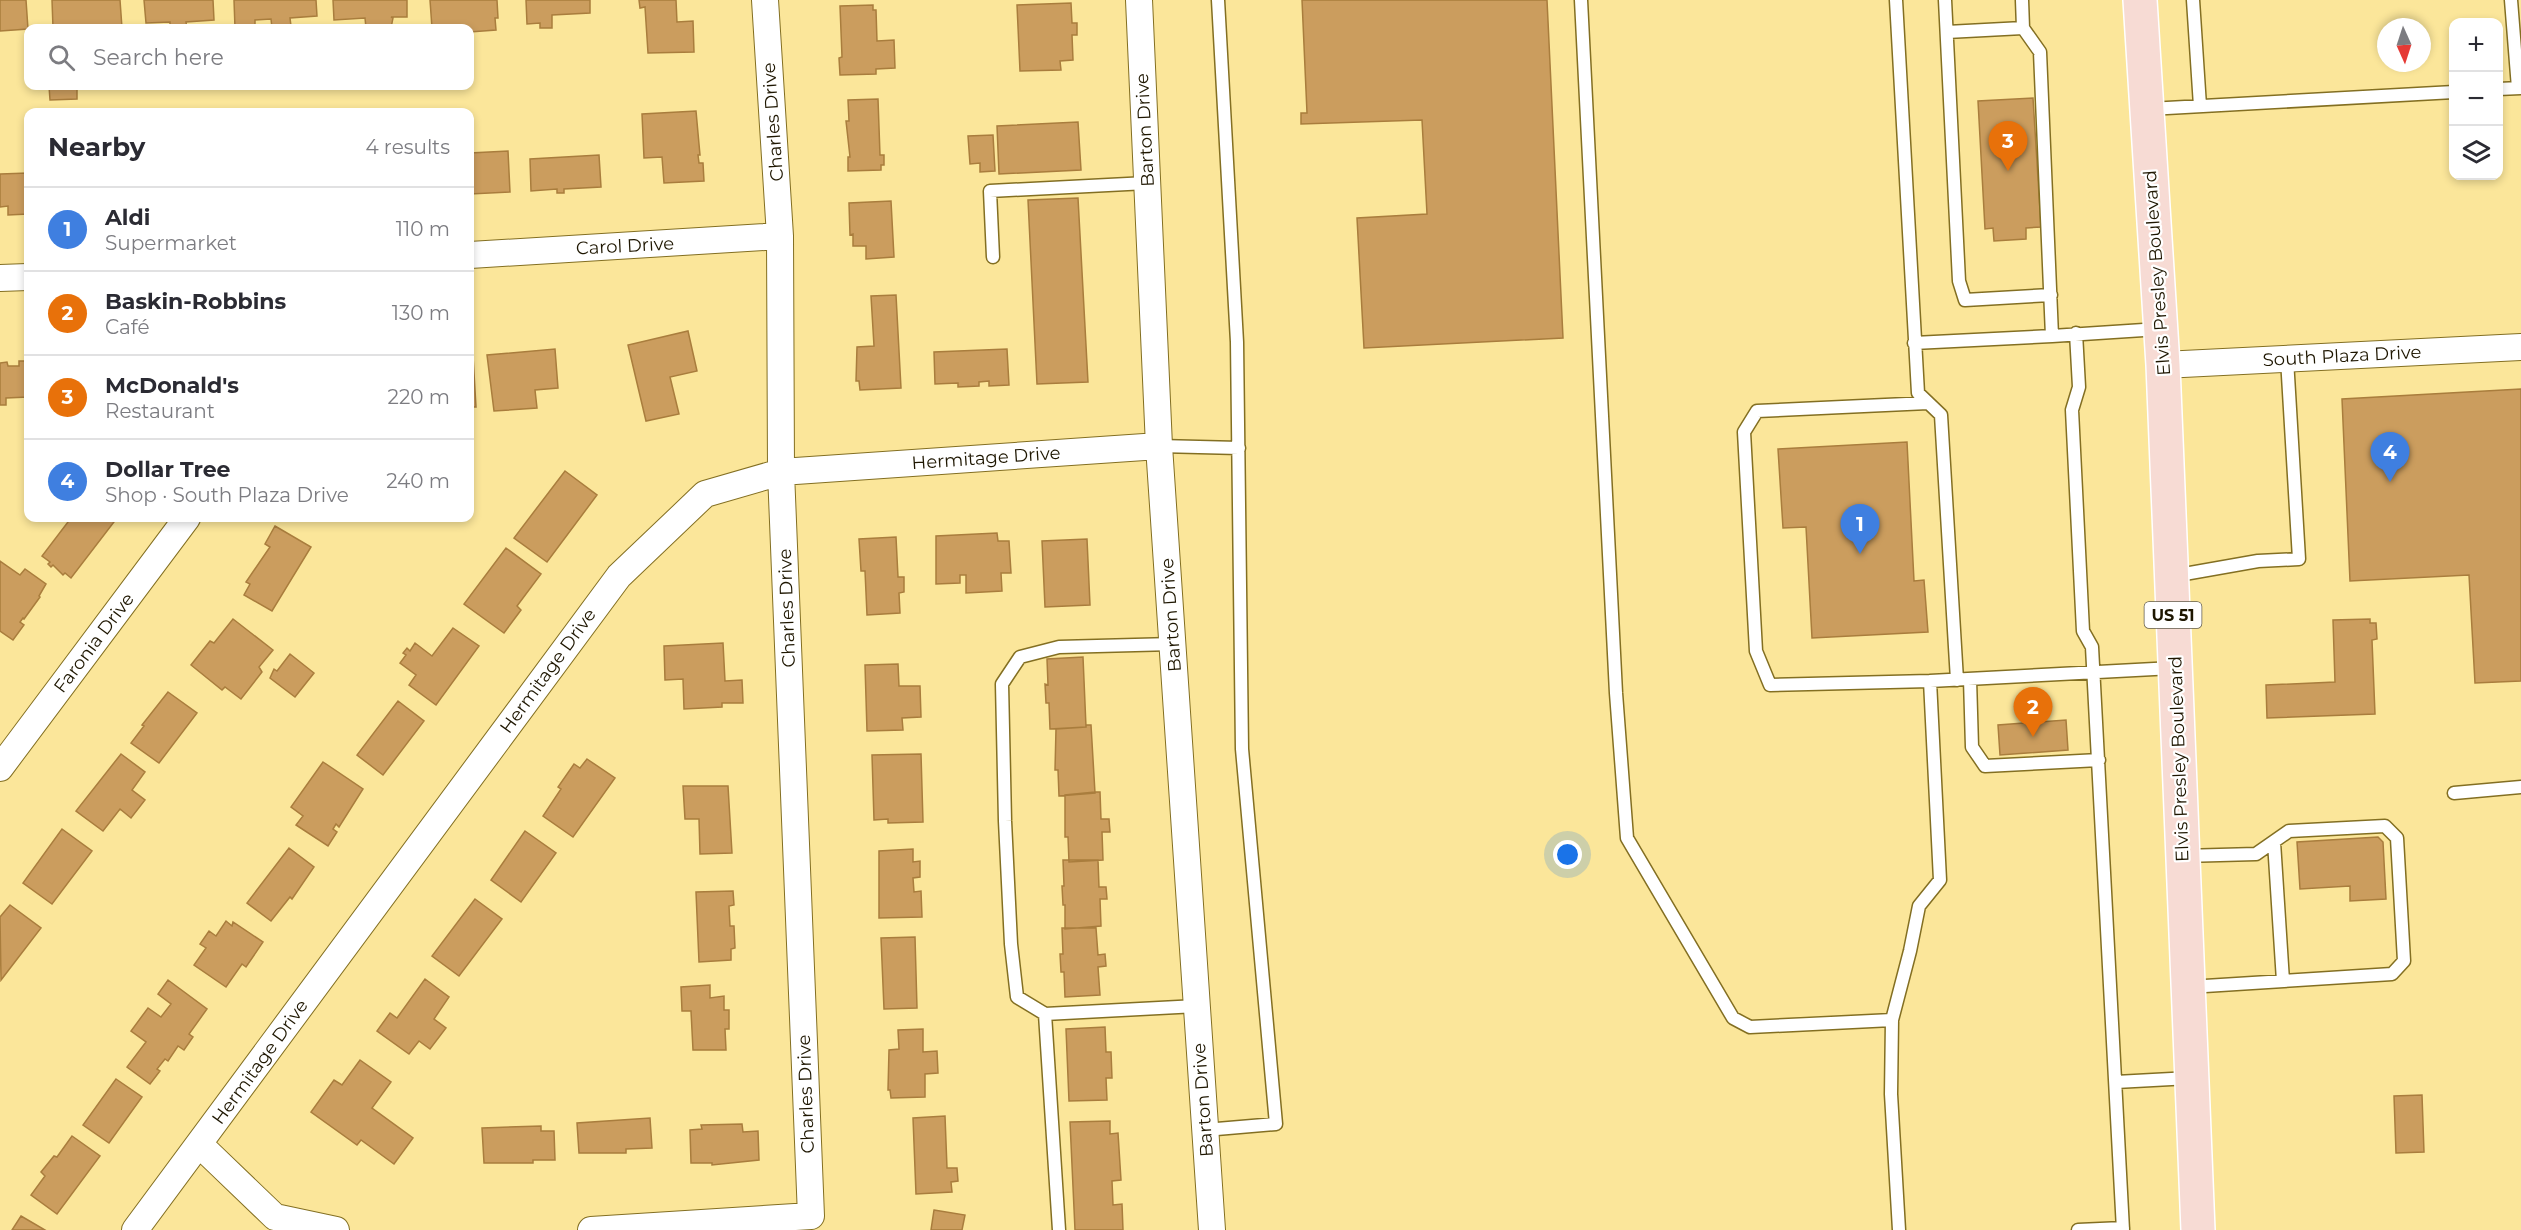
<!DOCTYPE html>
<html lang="en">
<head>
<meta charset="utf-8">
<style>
  body { margin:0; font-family:Montserrat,sans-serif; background:#f2f2f3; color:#2b2b33 }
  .controls { position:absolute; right:18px; top:18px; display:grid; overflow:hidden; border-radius:12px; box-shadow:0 3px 9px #0003 }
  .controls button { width:54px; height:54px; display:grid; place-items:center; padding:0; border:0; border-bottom:2px solid #e1e1e2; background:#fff; color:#2b2b33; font:30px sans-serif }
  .compass { position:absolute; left:2377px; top:18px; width:54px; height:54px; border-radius:50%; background:#fff; box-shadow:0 3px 9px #0003; rotate:177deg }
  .you { position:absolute; left:1568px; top:855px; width:21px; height:21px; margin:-15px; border:4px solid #fff; border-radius:50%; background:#1a73e8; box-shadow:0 0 0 9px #1a73e833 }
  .badge { display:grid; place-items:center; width:39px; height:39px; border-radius:50%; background:#5966dd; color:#fff; font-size:20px; font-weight:700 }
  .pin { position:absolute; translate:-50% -50px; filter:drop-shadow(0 2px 3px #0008) }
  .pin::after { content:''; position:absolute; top:32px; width:21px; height:18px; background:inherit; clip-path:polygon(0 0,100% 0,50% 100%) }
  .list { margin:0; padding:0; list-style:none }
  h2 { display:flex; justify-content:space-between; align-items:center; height:78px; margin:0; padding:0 24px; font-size:26px }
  h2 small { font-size:20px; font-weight:400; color:#7c7c81 }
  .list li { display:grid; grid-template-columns:39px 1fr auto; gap:18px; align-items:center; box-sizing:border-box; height:84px; padding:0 24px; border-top:2px solid #e1e1e2 }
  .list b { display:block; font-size:22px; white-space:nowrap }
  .list p { margin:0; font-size:20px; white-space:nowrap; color:#7c7c81 }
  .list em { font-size:20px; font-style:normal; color:#7c7c81 }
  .icon { flex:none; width:33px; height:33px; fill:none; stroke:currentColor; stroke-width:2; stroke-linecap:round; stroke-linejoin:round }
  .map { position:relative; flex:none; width:2521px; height:1230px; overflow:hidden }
  .search { position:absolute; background:#fff; box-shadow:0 3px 9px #0003; left:24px; top:24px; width:450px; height:66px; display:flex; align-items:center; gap:15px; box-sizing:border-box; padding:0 21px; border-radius:12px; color:#7c7c81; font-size:22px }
  .panel { position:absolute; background:#fff; box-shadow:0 3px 9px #0003; left:24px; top:108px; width:450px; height:414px; border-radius:12px }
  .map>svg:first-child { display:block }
  .building { fill:#cb9d5e; stroke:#a97d3d; stroke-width:1.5 }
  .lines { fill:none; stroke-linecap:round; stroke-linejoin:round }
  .lane-casing { stroke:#836f22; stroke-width:15 }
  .street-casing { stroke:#836f22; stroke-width:28 }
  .primary-casing { stroke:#fff; stroke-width:36 }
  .lane { stroke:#fff; stroke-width:12 }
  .street { stroke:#fff; stroke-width:26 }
  .primary { stroke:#f7dbd4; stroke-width:33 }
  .labels { text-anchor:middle; stroke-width:4.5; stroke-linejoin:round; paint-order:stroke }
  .shield { fill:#fff; stroke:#625c4c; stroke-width:1.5 }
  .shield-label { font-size:16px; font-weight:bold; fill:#1e1600 }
  .street-label { font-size:18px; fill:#1e1600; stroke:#fff }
</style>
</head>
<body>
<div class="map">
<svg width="2521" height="1230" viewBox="0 0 2521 1230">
  <rect width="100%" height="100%" fill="#fbe69a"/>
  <!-- building -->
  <path class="building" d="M 0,0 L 26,0 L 28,29 L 0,31 Z
    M 52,0 L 120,0 L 122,28 L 53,28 Z
    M 144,0 L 213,0 L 214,20 L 186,22 L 187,28 L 170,28 L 170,22 L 146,23 Z
    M 234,0 L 316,0 L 317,16 L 290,18 L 291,26 L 272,28 L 271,19 L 255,20 L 255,28 L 235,28 Z
    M 333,0 L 407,0 L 407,17 L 391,17 L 393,18 L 391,28 L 366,28 L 365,18 L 334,20 Z
    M 430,0 L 497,0 L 498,18 L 495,18 L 496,30 L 470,32 L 470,28 L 432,28 Z
    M 526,0 L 590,0 L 590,13 L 552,15 L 552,28 L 540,28 L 540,23 L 527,24 Z
    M 639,0 L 676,0 L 677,22 L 693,21 L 694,52 L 648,53 L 645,7 L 640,8 Z
    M 1302,0 L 1547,0 L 1563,338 L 1364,348 L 1357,218 L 1427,214 L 1422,120 L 1301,124 L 1301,113 L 1307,113 Z
    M 1071,3 L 1072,23 L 1077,23 L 1077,35 L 1072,35 L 1073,60 L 1060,61 L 1061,70 L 1020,71 L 1017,5 Z
    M 873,5 L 873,10 L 876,10 L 877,41 L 894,40 L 895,68 L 876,69 L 876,74 L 840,75 L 839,58 L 842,57 L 840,6 Z
    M 49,86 L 77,86 L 77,99 L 50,100 Z
    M 2033,98 L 2041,227 L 2026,228 L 2026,239 L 1994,241 L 1993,228 L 1985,229 L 1978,101 Z
    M 878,99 L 880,155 L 884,155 L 884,165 L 881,165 L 881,170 L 848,171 L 848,157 L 850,157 L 846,121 L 849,121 L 848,100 Z
    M 696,111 L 700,155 L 698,155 L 699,163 L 703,163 L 704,181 L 664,183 L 662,157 L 644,158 L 642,114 Z
    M 1078,122 L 1081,170 L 999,174 L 997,126 Z
    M 993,135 L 995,171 L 980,172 L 980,163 L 970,164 L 968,136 Z
    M 508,151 L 510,192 L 470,194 L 470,153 Z
    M 599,155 L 601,187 L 564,189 L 564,193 L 557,193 L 557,189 L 531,191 L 530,159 Z
    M 28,173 L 28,214 L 8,215 L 8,206 L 0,207 L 0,174 Z
    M 1078,198 L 1088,382 L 1037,384 L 1028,200 Z
    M 891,201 L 894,257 L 866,259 L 866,246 L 853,246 L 853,234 L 850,235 L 849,203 Z
    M 896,295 L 901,388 L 860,390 L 859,381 L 856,381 L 857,347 L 874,346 L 871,296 Z
    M 688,331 L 697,371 L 670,377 L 679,414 L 646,421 L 628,345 Z
    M 470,339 L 472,339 L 476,407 L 470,407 Z
    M 555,349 L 558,388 L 535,390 L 537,408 L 494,411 L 487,355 Z
    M 1007,349 L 1009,385 L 989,386 L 989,381 L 979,382 L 979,386 L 958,387 L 958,383 L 935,384 L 934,352 Z
    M 19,361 L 28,361 L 28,397 L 6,398 L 6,405 L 0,405 L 0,363 L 7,362 L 8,366 L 19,366 Z
    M 2521,389 L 2521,681 L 2475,683 L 2469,575 L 2350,581 L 2342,399 Z
    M 1907,442 L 1914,581 L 1924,580 L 1928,632 L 1812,638 L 1806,527 L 1783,528 L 1778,449 Z
    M 565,471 L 597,495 L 547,562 L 514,538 Z
    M 71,518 L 117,518 L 71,578 L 65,573 L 63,575 L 53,565 L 51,567 L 48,564 L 50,562 L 42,556 Z
    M 275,526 L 311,547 L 272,611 L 244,595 L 250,584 L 246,582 L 270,547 L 265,544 Z
    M 997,533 L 998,541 L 1009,541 L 1011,573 L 1001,573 L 1002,591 L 966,593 L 966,575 L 960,575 L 960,583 L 936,584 L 936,536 Z
    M 896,537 L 898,577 L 904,577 L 904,592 L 899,593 L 900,613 L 867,615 L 865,571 L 861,571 L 859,539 Z
    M 1087,539 L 1090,605 L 1045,607 L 1042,541 Z
    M 506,548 L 541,574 L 517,606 L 521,610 L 504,633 L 464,604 Z
    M 0,561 L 20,575 L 25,569 L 46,584 L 39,596 L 40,597 L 24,619 L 23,618 L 20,622 L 24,625 L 13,640 L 0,631 Z
    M 233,619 L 273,650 L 259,667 L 262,672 L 241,699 L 225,687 L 222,690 L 191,665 L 210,641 L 214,643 Z
    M 2370,619 L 2370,623 L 2376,623 L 2377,639 L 2372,640 L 2375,714 L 2267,718 L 2266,685 L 2335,682 L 2333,620 Z
    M 453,628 L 479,646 L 436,705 L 409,685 L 416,675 L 400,663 L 406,655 L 403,653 L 407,648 L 410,651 L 415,643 L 432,656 Z
    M 723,643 L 725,681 L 742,680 L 743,703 L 722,703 L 722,707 L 684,709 L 683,679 L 665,680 L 664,646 Z
    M 290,654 L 314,673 L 295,697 L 270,678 L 274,669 L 277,671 Z
    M 1083,657 L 1086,727 L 1050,729 L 1049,703 L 1046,703 L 1045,684 L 1048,685 L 1047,659 Z
    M 898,664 L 899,686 L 920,686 L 921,717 L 902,718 L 903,730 L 867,731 L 865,665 Z
    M 168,692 L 197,713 L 159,763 L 131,743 L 144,726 L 142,725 Z
    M 398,701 L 424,721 L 383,775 L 357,755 Z
    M 2066,720 L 2068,750 L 2000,755 L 1998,725 Z
    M 1086,725 L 1091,725 L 1095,793 L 1059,796 L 1058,770 L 1055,770 L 1056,729 L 1086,727 Z
    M 121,754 L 145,772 L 132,790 L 145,800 L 131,818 L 120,809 L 103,831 L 76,811 Z
    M 921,754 L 923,822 L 888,823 L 888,819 L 874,820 L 872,755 Z
    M 587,759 L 615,778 L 573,837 L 543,816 L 561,789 L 558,787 L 574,764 L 580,768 Z
    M 323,762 L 363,789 L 339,827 L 336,824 L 333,829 L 337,832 L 328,846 L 296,825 L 303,816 L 291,807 Z
    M 683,786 L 728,786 L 732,853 L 700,854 L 699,819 L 685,819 Z
    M 1095,792 L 1100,792 L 1101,819 L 1109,819 L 1110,832 L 1102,832 L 1103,860 L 1069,862 L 1068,837 L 1065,837 L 1065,795 Z
    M 62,829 L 92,851 L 52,904 L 23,883 Z
    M 525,831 L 556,853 L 521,902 L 491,880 Z
    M 2378,837 L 2383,842 L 2386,899 L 2350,901 L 2350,886 L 2300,889 L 2297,842 Z
    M 289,848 L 314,867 L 292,899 L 290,897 L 271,921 L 247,903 Z
    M 913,849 L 913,862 L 920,861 L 920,877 L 913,878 L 914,892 L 921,891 L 922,917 L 879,918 L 879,851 Z
    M 1063,860 L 1098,860 L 1099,887 L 1106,887 L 1107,899 L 1100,899 L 1101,926 L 1065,929 L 1065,905 L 1063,905 L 1062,886 L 1064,886 Z
    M 733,891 L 734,905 L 729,906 L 730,926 L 734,926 L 735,948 L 731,949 L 731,960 L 699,962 L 696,892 Z
    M 475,899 L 502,919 L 459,976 L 432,956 Z
    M 10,905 L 41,928 L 1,980 L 0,917 Z
    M 226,921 L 232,926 L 233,922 L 263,942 L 246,967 L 242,964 L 226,987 L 194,965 L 206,948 L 200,944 L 209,931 L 216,936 Z
    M 1062,928 L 1096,928 L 1098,955 L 1105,954 L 1106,966 L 1098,967 L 1100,995 L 1065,997 L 1064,972 L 1061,972 L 1060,954 L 1063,954 Z
    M 915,937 L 917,1008 L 884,1009 L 881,938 Z
    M 425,979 L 449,997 L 434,1019 L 446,1028 L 430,1049 L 419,1041 L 409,1054 L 377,1031 L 390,1013 L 397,1018 Z
    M 168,980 L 207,1009 L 189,1034 L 193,1037 L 184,1050 L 178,1046 L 168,1061 L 165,1059 L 157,1069 L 160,1071 L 150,1084 L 127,1067 L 146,1042 L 131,1031 L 148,1008 L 161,1017 L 171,1004 L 158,994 Z
    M 710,985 L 710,998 L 724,996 L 724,1010 L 729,1010 L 729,1029 L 725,1029 L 726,1050 L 693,1050 L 691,1011 L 682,1011 L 681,987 Z
    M 1105,1027 L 1106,1052 L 1111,1052 L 1112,1078 L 1106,1078 L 1107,1100 L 1069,1101 L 1066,1029 Z
    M 923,1029 L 923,1052 L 937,1051 L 938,1073 L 925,1074 L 925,1097 L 891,1098 L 890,1090 L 888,1090 L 889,1050 L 899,1049 L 898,1030 Z
    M 360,1060 L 391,1082 L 372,1108 L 413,1138 L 394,1164 L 361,1140 L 357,1145 L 311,1112 L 334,1080 L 342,1085 Z
    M 116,1079 L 142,1097 L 109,1143 L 83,1125 Z
    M 2422,1095 L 2424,1152 L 2396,1153 L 2394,1096 Z
    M 945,1116 L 947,1168 L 957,1168 L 958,1181 L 951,1182 L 952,1192 L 916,1194 L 913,1118 Z
    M 650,1118 L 652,1148 L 626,1149 L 626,1153 L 579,1153 L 577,1123 Z
    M 1110,1121 L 1110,1134 L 1118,1133 L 1121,1180 L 1112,1181 L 1113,1205 L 1122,1204 L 1123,1230 L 1075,1230 L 1070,1122 Z
    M 742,1124 L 743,1132 L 758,1131 L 759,1160 L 712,1165 L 712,1163 L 691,1163 L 690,1130 L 702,1129 L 701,1125 Z
    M 541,1126 L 541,1131 L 554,1131 L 555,1160 L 533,1160 L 533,1163 L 484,1163 L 482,1128 Z
    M 72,1136 L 100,1156 L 57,1214 L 31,1195 L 45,1176 L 41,1172 L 54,1156 L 57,1157 Z
    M 934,1210 L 965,1215 L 962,1230 L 931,1230 Z
    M 21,1216 L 45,1230 L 12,1230 Z"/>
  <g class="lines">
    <!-- lane casing -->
    <g class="lane-casing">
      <path id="lane" d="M 1581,0 L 1616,693 L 1627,838 L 1733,1018 L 1750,1027 L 1892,1020
        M 1896,0 L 1918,393 L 1941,415 L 1957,680
        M 1945,0 L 1959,281 L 1965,300 L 2051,295
        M 2022,0 L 2023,28 L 2040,52 L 2052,336 L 2159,329
        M 2193,0 L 2200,106
        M 2511,0 L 2518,88
        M 1947,32 L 2023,28
        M 2498,89 L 2521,88
        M 2149,109 L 2454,92
        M 993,257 L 990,191 L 1147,183
        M 2076,333 L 2079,387 L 2072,410 L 2083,631 L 2092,647 L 2123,1230
        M 1914,343 L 2052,336
        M 1928,403 L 1757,411 L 1744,432 L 1756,651 L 1770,685 L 1930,681
        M 1159,446 L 1239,448
        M 2173,576 L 2258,561 L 2299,559 L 2287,359
        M 1970,679 L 1972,747 L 1985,766 L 2099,760
        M 2454,793 L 2521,787
        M 2274,842 L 2283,981
        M 2183,856 L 2256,854 L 2289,831 L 2385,826 L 2397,838 L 2404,961 L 2392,974 L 2189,987
        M 1045,1014 L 1017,997 L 1011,944 L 1005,821 L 1002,684 L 1020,657 L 1059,647 L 1173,644
        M 2116,1082 L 2190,1078
        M 1205,1130 L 1276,1124 L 1242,749 L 1237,342 L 1218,0
        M 1059,1230 L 1045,1014 L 1197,1006
        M 1899,1230 L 1891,1094 L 1892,1020 L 1910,951 L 1919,906 L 1940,880 L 1930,681 L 2173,668
        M 2078,1230 L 2123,1228"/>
    </g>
    <!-- street casing -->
    <g class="street-casing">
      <path id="street" d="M 1139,0 L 1159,446 L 1212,1230
        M 470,255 L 780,236
        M 0,278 L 28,277
        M 2163,365 L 2521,347
        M 0,768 L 187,518
        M 199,1144 L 275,1217 L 336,1230
        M 135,1230 L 619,576 L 705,494 L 781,472 L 1159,446
        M 591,1230 L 811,1216 L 781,472 L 780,236 L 765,0"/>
    </g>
    <!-- primary casing -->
    <g class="primary-casing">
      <path id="primary" d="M 2140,0 L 2163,365 L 2198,1230"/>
    </g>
    <!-- lane -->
    <use href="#lane" class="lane"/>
    <!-- street -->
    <use href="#street" class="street"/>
    <!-- primary -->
    <use href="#primary" class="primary"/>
  </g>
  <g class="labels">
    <!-- shield labels -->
    <rect class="shield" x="2144.5" y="602" width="57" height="26" rx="4.5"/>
    <g class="shield-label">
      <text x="2173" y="621">US 51</text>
    </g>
    <!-- street labels -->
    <g class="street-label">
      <text transform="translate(773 122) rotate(-94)" y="6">Charles Drive</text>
      <text transform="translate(1145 130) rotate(-93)" y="6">Barton Drive</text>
      <text transform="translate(625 246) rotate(-3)" y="6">Carol Drive</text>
      <text transform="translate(2157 273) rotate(-94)" y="6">Elvis Presley Boulevard</text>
      <text transform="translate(2342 356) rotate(-3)" y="6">South Plaza Drive</text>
      <text transform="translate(986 458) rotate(-4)" y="6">Hermitage Drive</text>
      <text transform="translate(787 608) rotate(-92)" y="6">Charles Drive</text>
      <text transform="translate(1171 615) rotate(-94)" y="6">Barton Drive</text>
      <text transform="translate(94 643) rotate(-53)" y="6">Faronia Drive</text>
      <text transform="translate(548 671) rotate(-54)" y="6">Hermitage Drive</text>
      <text transform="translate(2179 759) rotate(-92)" y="6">Elvis Presley Boulevard</text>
      <text transform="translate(260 1062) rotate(-54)" y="6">Hermitage Drive</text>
      <text transform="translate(806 1094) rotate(-92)" y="6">Charles Drive</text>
      <text transform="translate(1203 1100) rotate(-94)" y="6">Barton Drive</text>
    </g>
  </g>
</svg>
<div class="controls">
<button>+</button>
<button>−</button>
<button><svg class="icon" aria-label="layers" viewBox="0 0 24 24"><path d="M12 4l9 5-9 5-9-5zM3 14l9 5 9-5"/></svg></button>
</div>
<svg class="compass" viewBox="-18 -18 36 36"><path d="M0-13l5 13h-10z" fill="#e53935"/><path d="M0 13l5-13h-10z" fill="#7c7c81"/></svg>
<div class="you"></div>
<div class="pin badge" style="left:1860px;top:554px;background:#3f7fe0">1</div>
<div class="pin badge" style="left:2033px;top:737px;background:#e8710a">2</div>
<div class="pin badge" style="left:2008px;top:171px;background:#e8710a">3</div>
<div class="pin badge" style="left:2390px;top:482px;background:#3f7fe0">4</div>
<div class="search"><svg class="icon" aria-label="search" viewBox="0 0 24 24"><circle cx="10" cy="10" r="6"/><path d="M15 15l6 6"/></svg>Search here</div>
<section class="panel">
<h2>Nearby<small>4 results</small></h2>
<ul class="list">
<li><span class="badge" style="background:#3f7fe0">1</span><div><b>Aldi</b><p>Supermarket</p></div><em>110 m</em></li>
<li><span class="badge" style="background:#e8710a">2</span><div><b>Baskin-Robbins</b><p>Café</p></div><em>130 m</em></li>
<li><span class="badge" style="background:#e8710a">3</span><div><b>McDonald's</b><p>Restaurant</p></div><em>220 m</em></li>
<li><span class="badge" style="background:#3f7fe0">4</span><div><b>Dollar Tree</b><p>Shop · South Plaza Drive</p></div><em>240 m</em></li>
</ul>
</section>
</div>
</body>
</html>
